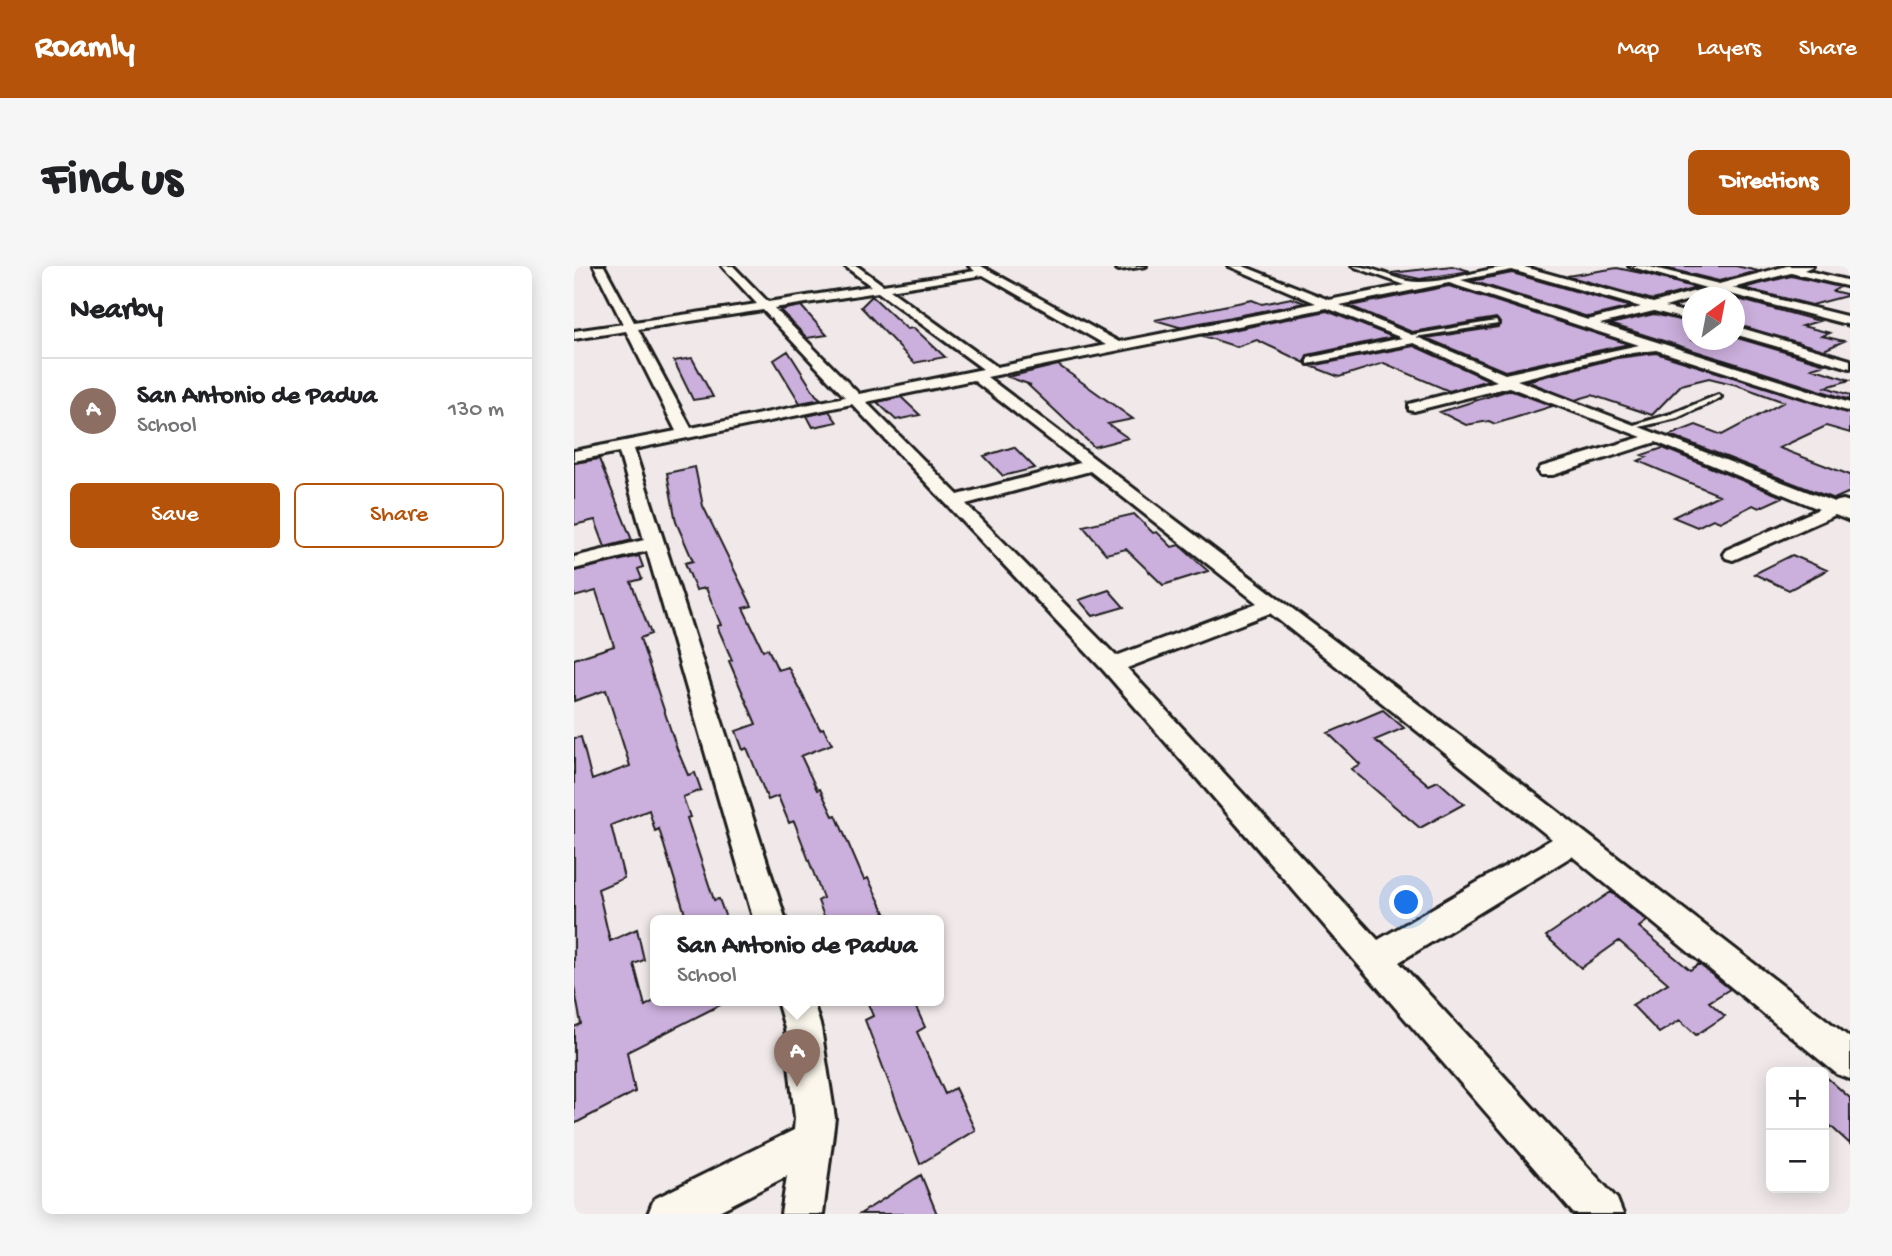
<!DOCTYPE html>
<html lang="en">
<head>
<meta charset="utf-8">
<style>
  body { margin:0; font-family:"Gochi Hand",sans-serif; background:#f6f6f6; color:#202124 }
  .controls { position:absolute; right:21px; bottom:21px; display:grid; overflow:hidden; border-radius:10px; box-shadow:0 4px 18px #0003 }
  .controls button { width:63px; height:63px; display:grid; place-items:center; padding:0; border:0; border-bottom:2px solid #e0e0e0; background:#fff; color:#202124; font:35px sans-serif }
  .compass { position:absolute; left:1108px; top:21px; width:63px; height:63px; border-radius:50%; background:#fff; box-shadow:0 4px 18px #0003; rotate:32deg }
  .you { position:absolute; left:833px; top:637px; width:24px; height:24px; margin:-18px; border:5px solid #fff; border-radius:50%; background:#1a73e8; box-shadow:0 0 0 10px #1a73e833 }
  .badge { display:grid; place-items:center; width:46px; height:46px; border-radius:50%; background:#b45309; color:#fff; font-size:23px; font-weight:700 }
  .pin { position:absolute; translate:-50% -58px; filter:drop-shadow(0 2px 4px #0008) }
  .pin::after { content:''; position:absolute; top:37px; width:24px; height:21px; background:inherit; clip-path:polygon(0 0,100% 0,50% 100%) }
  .popup { position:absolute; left:76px; top:649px; width:294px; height:91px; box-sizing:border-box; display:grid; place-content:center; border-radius:10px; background:#fff; filter:drop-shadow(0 2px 5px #0005); font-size:23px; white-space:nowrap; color:#757577 }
  .popup b { font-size:26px; color:#202124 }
  .popup::after { content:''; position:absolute; left:50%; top:100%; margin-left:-14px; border:14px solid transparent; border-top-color:#fff }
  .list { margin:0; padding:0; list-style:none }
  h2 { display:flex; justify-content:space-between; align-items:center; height:91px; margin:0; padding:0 28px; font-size:30px }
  h2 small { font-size:23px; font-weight:400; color:#757577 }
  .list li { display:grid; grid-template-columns:46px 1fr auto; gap:21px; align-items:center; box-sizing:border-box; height:105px; padding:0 28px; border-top:2px solid #e0e0e0 }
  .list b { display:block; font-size:26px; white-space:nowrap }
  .list p { margin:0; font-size:23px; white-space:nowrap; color:#757577 }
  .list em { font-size:23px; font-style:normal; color:#757577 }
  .actions { display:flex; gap:14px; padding:21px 28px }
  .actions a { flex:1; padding:16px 0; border:2px solid #b45309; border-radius:10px; text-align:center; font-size:24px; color:#b45309 }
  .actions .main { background:#b45309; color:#fff }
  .map { position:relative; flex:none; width:1276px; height:948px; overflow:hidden; border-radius:10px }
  header { display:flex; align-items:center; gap:42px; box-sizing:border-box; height:98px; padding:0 35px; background:#b45309; color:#fff }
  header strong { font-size:33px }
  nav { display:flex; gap:38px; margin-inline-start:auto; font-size:24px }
  .intro { display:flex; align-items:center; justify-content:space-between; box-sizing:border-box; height:168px; padding:0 42px }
  h1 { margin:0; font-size:49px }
  .button { padding:18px 32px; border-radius:10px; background:#b45309; color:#fff; font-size:24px; font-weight:700 }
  main { display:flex; gap:42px; padding:0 42px }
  aside { flex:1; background:#fff; border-radius:10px; box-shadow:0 4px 18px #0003 }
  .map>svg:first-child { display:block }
  .building { fill:#cbafdc; stroke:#1c1c1c; stroke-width:2 }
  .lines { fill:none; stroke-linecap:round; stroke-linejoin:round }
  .service-casing { stroke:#1c1c1c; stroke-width:6 }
  .minor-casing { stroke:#1c1c1c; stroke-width:6 }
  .service { fill:#fbf7ec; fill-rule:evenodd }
  .minor { fill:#fbf7ec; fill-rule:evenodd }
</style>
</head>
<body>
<header>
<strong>Roamly</strong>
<nav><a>Map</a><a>Layers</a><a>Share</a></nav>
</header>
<div class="intro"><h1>Find us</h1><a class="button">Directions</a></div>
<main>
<aside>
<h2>Nearby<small></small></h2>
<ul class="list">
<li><span class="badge" style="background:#8d6e63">A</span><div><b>San Antonio de Padua</b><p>School</p></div><em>130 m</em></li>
</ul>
<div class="actions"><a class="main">Save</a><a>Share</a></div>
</aside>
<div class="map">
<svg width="1276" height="948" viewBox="0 0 1276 948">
  <rect width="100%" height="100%" fill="#f1e9e9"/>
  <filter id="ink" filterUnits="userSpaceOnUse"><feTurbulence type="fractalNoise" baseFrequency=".0143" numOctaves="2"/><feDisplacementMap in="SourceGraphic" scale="14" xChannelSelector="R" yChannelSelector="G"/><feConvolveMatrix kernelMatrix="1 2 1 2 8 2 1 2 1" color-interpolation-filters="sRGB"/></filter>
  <g filter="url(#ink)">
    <!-- building -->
    <path class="building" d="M 878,0 L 896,5 L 846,13 L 817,7 Z
      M 1083,0 L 1162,0 L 1184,5 L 1145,15 Z
      M 1043,2 L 1072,8 L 1122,22 L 1079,34 L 993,10 Z
      M 938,7 L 1057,41 L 1014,51 L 898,15 Z
      M 1217,10 L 1266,21 L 1259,25 L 1276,29 L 1238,39 L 1169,22 Z
      M 875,20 L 1055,78 L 931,105 L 852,72 L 924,61 L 926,57 L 922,52 L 838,66 L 776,40 Z
      M 298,30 L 333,63 L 340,62 L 371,91 L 340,97 L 287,41 Z
      M 717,32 L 731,37 L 605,61 L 581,54 L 678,34 L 688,38 Z
      M 1160,32 L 1245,55 L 1228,60 L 1256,67 L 1248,70 L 1270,75 L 1250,84 L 1160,58 Z
      M 227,40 L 253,69 L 233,72 L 206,44 Z
      M 753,45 L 819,71 L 733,89 L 731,97 L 683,74 L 663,81 L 629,70 Z
      M 1080,48 L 1118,57 L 1118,74 L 1160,74 L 1160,71 L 1251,98 L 1238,102 L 1276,114 L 1252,121 L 1276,129 L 1276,134 L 1036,58 Z
      M 840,80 L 915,114 L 875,125 L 810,97 L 765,111 L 737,100 Z
      M 214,85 L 242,129 L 247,133 L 226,137 L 200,94 Z
      M 1082,87 L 1276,148 L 1276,167 L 1252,160 L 1205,182 L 1276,209 L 1276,226 L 1260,233 L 1096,169 L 1122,159 L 1148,169 L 1210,136 L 1163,119 L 1135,112 L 1107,119 L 1078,149 L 1018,129 L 1001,134 L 952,115 L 1043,92 Z
      M 118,92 L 139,131 L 119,134 L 100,95 Z
      M 484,99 L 559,153 L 534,158 L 554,172 L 520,181 L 454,119 L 457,119 L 434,111 Z
      M 935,124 L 979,140 L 921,158 L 915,155 L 892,159 L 866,146 Z
      M 327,131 L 346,149 L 322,154 L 303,136 Z
      M 255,145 L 263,156 L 239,161 L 233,150 Z
      M 440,181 L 461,202 L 429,210 L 410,190 Z
      M 1089,182 L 1209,231 L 1185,242 L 1179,239 L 1146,256 L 1139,253 L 1123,261 L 1099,251 L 1145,229 L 1064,195 L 1073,191 L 1068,189 Z
      M 25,193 L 58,274 L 31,281 L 21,254 L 0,259 L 0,197 Z
      M 121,201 L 129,240 L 178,340 L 169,342 L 189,384 L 194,383 L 204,404 L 214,401 L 246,463 L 249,462 L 258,478 L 227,490 L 243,524 L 246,523 L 259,550 L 262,549 L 290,614 L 294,612 L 315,655 L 252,655 L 244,635 L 249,632 L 220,555 L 215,557 L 204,530 L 194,534 L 173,482 L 169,484 L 162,465 L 182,458 L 155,395 L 158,394 L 143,360 L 147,359 L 132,322 L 122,324 L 111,297 L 119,295 L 102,256 L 93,207 Z
      M 560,248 L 579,267 L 583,266 L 598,281 L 605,279 L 634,305 L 589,319 L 552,283 L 532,288 L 509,260 Z
      M 1218,289 L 1253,304 L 1215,324 L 1180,308 Z
      M 65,290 L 69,301 L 64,303 L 68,313 L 57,316 L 77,368 L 66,372 L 103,483 L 114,509 L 121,507 L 127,524 L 109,531 L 116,551 L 113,552 L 140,634 L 145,633 L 153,655 L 95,655 L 111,648 L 85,563 L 81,565 L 75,544 L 37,559 L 50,612 L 24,623 L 36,675 L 63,663 L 70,694 L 60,698 L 71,740 L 80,735 L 154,735 L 53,786 L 61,826 L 0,858 L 0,761 L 7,758 L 0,720 L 0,472 L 7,471 L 18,514 L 56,500 L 32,424 L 0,435 L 0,393 L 40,380 L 22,325 L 0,331 L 0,305 Z
      M 535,324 L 550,341 L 519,350 L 505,334 Z
      M 809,444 L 830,462 L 801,474 L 855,519 L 864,515 L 890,538 L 846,562 L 777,503 L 786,498 L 754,467 Z
      M 1037,626 L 1073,655 L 1065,661 L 1116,704 L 1125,698 L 1156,723 L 1135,736 L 1151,750 L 1122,769 L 1106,754 L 1085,767 L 1058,739 L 1094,717 L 1045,675 L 1007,702 L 972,670 Z
      M 293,735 L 339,735 L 351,761 L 343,766 L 371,828 L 381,822 L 401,864 L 346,898 L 291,754 L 299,750 Z
      M 1250,809 L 1276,832 L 1276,878 L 1250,854 Z
      M 347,909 L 363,948 L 286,948 Z"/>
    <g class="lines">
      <!-- service casing -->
      <g class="service-casing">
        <path id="service" d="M 558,0 L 572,0 L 545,4 L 543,3 Z
          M 922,55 L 924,58 L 834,72 L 831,70 Z
          M 1144,129 L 1147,131 L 1146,132 L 1103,152 L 1057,163 L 1053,161 L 1097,148 Z"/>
      </g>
      <!-- minor casing -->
      <g class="minor-casing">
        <path id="minor" d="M 20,0 L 30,0 L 60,56 L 183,38 L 148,0 L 159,0 L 194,36 L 297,20 L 271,0 L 283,0 L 309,19 L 401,5 L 395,0 L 407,0 L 545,76 L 742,37 L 655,0 L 669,0 L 755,34 L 831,19 L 778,0 C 802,0 823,17 846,16 C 880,16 912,0 947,0 L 1079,37 L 1132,22 L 1055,0 L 1072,0 L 1145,18 L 1213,0 L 1239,0 L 1230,4 L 1276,15 L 1276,21 L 1217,7 L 1158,22 L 1276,51 L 1276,59 L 1145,25 L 1091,41 L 1118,48 L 1118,55 L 1080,45 L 1026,58 L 1276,137 L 1276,146 L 1082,84 L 1043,89 L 943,114 L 1260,236 L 1269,234 L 1276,236 L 1276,255 L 1261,249 L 1159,294 L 1152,292 L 1149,288 L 1152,284 L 1245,243 L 1082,176 L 979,209 L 967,209 L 964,205 L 967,201 L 1068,171 L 935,121 L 840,145 L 835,144 L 835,138 L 923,115 L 840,77 L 734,98 L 734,92 L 828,72 L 753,42 L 413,111 L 886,470 L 1276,772 L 1276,813 L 1263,808 L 998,590 L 825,696 L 1043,933 L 1049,948 L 1000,948 L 530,405 L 278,138 L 60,183 L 212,655 L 180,655 L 73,285 L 0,303 L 0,291 L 70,274 L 45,186 L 0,195 L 0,185 L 102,165 L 52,65 L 0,73 L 0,65 L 49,58 ZM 938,4 L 1067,41 L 1014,54 L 887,14 ZM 409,9 L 532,79 L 423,101 L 316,24 ZM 875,17 L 1065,79 L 931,108 L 766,39 ZM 304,26 L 409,103 L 285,128 L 200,42 ZM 189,44 L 271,131 L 117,162 L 64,63 ZM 399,114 L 506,197 L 384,229 L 292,136 ZM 516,205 L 683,337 L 542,390 L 392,238 ZM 696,347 L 978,573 L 804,674 L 553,402 Z
          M 1160,60 L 1276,94 L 1276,102 L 1160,68 Z
          M 203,735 L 239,735 L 247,762 L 261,852 L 249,948 L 207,948 L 213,910 L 139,948 L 74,948 L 80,933 L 220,864 L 221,852 L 211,762 Z"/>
      </g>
      <!-- service -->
      <use href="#service" class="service"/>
      <!-- minor -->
      <use href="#minor" class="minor"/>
    </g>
  </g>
</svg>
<div class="controls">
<button>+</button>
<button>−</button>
</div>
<svg class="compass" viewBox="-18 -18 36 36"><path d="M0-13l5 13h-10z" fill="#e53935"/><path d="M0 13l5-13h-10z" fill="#757577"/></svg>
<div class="you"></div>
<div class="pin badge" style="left:223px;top:821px;background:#8d6e63">A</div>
<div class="popup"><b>San Antonio de Padua</b>School</div>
</div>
</main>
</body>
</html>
